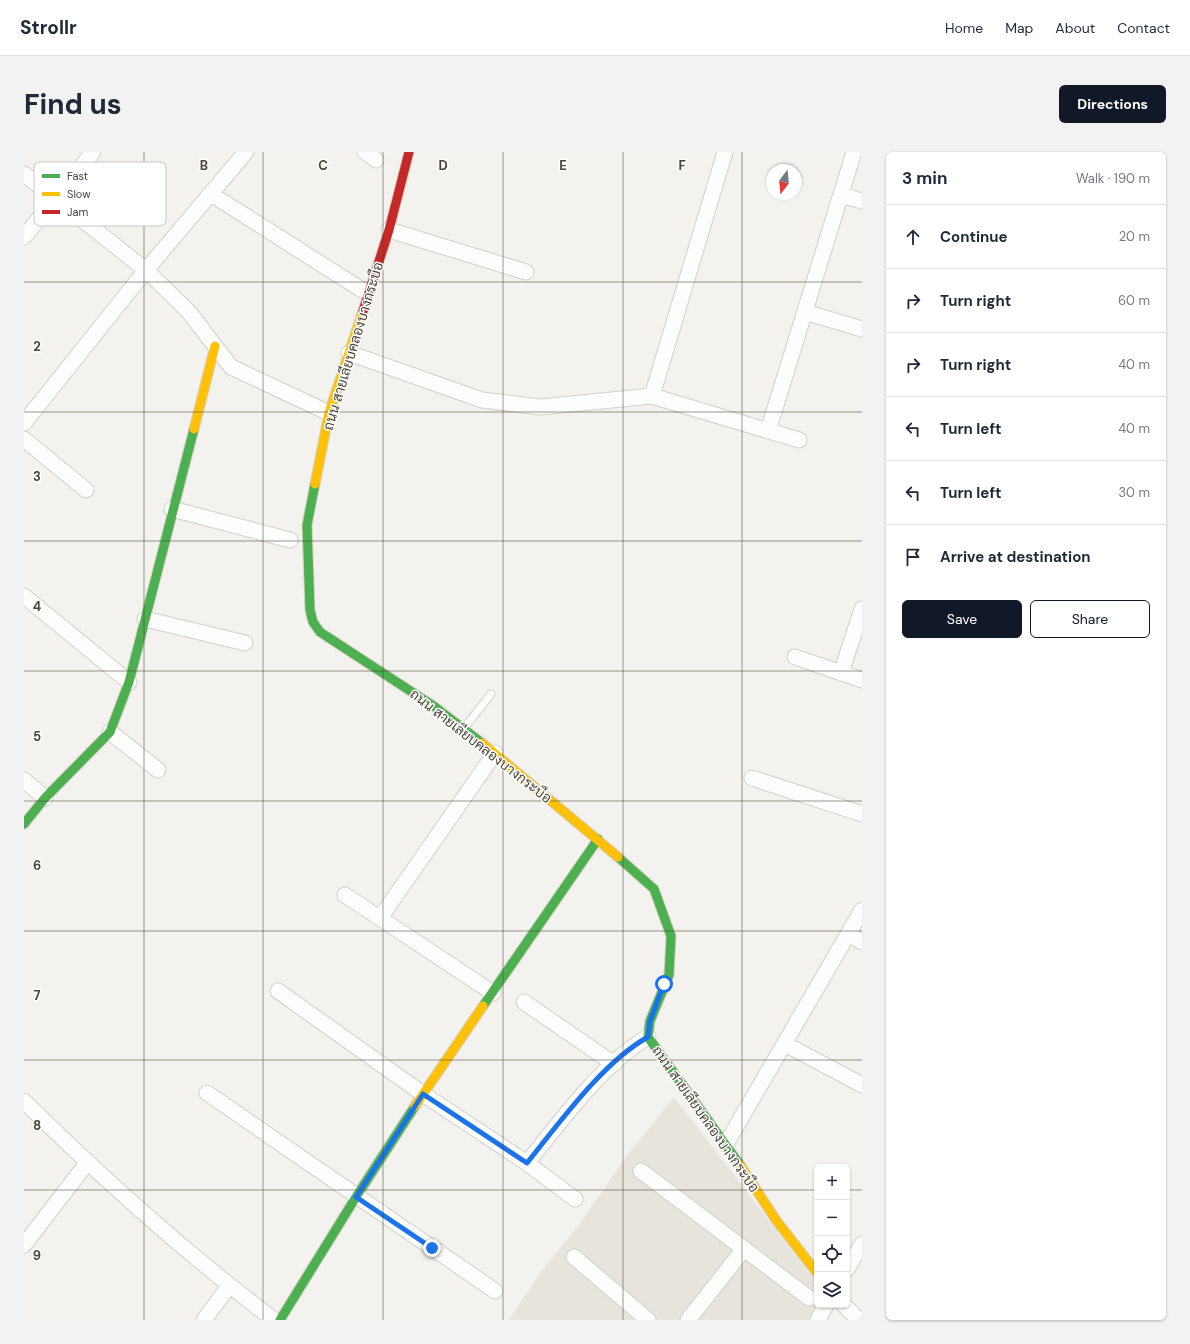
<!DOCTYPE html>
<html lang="en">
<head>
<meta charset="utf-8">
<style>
  body { margin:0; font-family:"DM Sans",Sarabun,sans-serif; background:#f2f2f3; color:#1f2937 }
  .controls { position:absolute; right:12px; bottom:12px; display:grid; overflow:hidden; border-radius:6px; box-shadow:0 1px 3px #0004 }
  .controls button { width:36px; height:36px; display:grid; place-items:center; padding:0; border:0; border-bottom:1px solid #e0e1e3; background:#fff; color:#1f2937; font:20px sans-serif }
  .compass { position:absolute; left:742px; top:12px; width:36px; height:36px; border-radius:50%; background:#fff; box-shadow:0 1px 3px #0004; rotate:196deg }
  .stop { position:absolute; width:12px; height:12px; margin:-9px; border:3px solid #1a73e8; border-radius:50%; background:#fff }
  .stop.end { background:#1a73e8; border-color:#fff; box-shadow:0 1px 4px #0008 }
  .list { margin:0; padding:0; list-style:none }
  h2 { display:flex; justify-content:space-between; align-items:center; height:52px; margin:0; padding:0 16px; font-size:17px }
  h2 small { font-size:13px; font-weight:400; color:#747a83 }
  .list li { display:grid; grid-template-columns:26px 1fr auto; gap:12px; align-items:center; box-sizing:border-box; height:64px; padding:0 16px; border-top:1px solid #e0e1e3 }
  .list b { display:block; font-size:15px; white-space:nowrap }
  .list em { font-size:13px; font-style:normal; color:#747a83 }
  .actions { display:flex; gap:8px; padding:12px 16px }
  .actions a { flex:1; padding:9px 0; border:1px solid #111827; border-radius:6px; text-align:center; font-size:14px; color:#111827 }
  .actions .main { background:#111827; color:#fff }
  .icon { flex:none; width:22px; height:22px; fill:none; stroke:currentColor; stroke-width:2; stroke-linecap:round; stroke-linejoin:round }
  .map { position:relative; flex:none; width:838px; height:1168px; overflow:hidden; border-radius:6px }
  header { display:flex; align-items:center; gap:24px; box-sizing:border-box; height:56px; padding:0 20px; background:#fff; border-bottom:1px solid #e0e1e3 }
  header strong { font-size:19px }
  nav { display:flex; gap:22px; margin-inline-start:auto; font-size:14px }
  .intro { display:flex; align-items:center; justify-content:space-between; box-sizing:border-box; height:96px; padding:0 24px }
  h1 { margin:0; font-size:28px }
  .button { padding:10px 18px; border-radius:6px; background:#111827; color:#fff; font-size:14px; font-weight:700 }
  main { display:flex; gap:24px; padding:0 24px }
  aside { flex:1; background:#fff; border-radius:6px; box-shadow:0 1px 3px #0004 }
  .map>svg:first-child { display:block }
  .residential { fill:#e7e4dc }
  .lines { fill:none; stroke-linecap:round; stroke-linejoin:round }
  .lane-casing { stroke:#d2d0cb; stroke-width:9 }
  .street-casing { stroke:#d2d0cb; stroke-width:17 }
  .fast-casing { stroke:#d3cfc5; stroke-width:11 }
  .slow-casing { stroke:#d3cfc5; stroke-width:11 }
  .jam-casing { stroke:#d3cfc5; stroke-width:11 }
  .lane { stroke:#fdfdfc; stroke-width:7 }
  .street { stroke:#fdfdfc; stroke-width:15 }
  .fast { stroke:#4caf50; stroke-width:9 }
  .slow { stroke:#ffc107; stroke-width:9 }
  .jam { stroke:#c62828; stroke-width:9 }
  .route { stroke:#1a73e8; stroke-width:5 }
  .grid { fill:none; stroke:#4b4439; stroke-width:1; stroke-opacity:0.55 }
  .labels { text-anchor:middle; stroke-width:3; stroke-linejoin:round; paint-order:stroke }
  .street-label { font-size:14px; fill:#4b4439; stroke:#fff }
  .key { fill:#fff; stroke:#c9c7c4; stroke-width:1 }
  .key-label { font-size:11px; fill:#4b4439 }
  .grid-label { font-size:13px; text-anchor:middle; font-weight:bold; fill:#4b4439; stroke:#fff; stroke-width:3; stroke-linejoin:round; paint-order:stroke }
</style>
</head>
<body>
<header>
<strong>Strollr</strong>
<nav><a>Home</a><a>Map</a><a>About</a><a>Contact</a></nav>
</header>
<div class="intro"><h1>Find us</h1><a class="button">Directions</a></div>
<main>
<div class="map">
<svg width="838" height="1168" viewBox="0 0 838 1168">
  <rect width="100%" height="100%" fill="#f4f2ee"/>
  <!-- residential -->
  <path class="residential" d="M 650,945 L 793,1131 L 793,1153 L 801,1153 L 791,1168 L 485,1168 L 516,1121 L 552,1077 L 605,1001 Z"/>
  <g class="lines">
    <!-- lane casing -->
    <g class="lane-casing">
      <path id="lane" d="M 441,575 L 467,542"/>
    </g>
    <!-- street casing -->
    <g class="street-casing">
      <path id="street" d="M 341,0 L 352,8
        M 0,22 L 122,118 L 165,160 L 207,215 L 305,261
        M 187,42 L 338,138
        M 817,43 L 838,49
        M 365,78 L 502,120
        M 0,85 L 69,0
        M 781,160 L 838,177
        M 325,201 L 458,248 L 517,255 L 628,244 L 775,288
        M 628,244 L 701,0
        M 0,271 L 122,118 L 222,0
        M 744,279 L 830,0
        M 0,287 L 62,338
        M 148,357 L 266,388
        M 0,444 L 105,530
        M 121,467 L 221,491
        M 771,505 L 838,528
        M 817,521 L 838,457
        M 86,580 L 134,618
        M 728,626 L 838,662
        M 0,628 L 21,646
        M 321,743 L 469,841
        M 356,766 L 471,601
        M 824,782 L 838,790
        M 254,839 L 399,942 L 503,1011 L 551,1047
        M 500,850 L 590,912
        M 761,892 L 838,933
        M 183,941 L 471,1139
        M 0,949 C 79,1027 162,1101 250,1168
        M 702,992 L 838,758
        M 503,1011 C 536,970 579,911 624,885
        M 617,1019 L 785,1146
        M 0,1093 L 63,1011
        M 550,1105 L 624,1168
        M 823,1117 L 838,1092
        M 820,1153 L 835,1168
        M 180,1168 L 205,1134
        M 664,1168 L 720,1097
        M 794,1168 L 802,1153"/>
    </g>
    <!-- fast casing -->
    <g class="fast-casing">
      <path id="fast" d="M 291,332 L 283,373 L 286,458 L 289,470 L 296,480 L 411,555 L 458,591
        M 0,672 L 21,646 L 86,580 L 105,530 L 170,277
        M 594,705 L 630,737 L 647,784 L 645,823 L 626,869 L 624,885 L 716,1013
        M 459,854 L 574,687
        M 256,1168 L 332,1045 L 391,954"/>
    </g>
    <!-- slow casing -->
    <g class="slow-casing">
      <path id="slow" d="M 170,277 L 191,194
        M 291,332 L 305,261 L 339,159
        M 458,591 L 594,705
        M 391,954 L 459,854
        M 716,1013 L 752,1068 L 793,1121"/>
    </g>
    <!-- jam casing -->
    <g class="jam-casing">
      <path id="jam" d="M 339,159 L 365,78 L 385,0"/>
    </g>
    <!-- lane -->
    <use href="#lane" class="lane"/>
    <!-- street -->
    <use href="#street" class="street"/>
    <!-- fast -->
    <use href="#fast" class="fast"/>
    <!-- slow -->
    <use href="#slow" class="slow"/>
    <!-- jam -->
    <use href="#jam" class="jam"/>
  </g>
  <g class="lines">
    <!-- route -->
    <path class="route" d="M 408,1096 L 332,1045 L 399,942 L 503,1011 C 536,970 579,910 624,885 L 626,869 L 640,832"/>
  </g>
  <!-- grid -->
  <path class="grid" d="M 120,0 L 120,1168M 239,0 L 239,1168M 359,0 L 359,1168M 479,0 L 479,1168M 599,0 L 599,1168M 718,0 L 718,1168M 0,130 L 838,130M 0,260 L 838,260M 0,389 L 838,389M 0,519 L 838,519M 0,649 L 838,649M 0,779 L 838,779M 0,908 L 838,908M 0,1038 L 793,1038M 823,1038 L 838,1038"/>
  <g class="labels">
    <!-- street labels -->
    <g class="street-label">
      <text transform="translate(329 194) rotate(-73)" y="5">ถนน สายเลียบคลองบางกระบือ</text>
      <text transform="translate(457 594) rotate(38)" y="5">ถนน สายเลียบคลองบางกระบือ</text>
      <text transform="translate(682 967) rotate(55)" y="5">ถนน สายเลียบคลองบางกระบือ</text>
    </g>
  </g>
  <!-- legend -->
  <rect x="10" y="10" width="132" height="64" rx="6" class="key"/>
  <rect x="18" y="22" width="18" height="4" fill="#4caf50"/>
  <rect x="18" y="40" width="18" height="4" fill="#ffc107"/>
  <rect x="18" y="58" width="18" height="4" fill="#c62828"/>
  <g class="key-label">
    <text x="43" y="28">Fast</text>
    <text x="43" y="46">Slow</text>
    <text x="43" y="64">Jam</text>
  </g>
  <g class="grid-label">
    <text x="180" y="18">B</text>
    <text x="299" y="18">C</text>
    <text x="419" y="18">D</text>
    <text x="539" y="18">E</text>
    <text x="658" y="18">F</text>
    <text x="13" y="199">2</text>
    <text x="13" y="329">3</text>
    <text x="13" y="459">4</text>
    <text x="13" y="589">5</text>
    <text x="13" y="718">6</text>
    <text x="13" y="848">7</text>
    <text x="13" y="978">8</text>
    <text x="13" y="1108">9</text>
  </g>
</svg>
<div class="controls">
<button>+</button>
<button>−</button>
<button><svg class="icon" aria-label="locate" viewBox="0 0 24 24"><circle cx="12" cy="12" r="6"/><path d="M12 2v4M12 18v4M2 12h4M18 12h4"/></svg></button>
<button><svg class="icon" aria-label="layers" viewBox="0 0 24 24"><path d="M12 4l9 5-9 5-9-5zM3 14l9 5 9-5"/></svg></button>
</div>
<svg class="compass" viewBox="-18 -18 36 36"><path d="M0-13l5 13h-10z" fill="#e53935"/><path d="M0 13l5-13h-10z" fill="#747a83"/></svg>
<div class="stop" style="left:640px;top:832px"></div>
<div class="stop end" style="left:408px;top:1096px"></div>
</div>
<aside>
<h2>3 min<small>Walk · 190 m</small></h2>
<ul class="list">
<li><svg class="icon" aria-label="ahead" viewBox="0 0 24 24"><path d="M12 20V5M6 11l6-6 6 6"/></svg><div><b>Continue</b></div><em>20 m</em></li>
<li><svg class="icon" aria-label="right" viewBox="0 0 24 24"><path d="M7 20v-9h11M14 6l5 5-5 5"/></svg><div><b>Turn right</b></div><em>60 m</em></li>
<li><svg class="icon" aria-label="right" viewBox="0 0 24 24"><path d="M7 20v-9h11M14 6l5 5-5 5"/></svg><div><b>Turn right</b></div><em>40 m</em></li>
<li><svg class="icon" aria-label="left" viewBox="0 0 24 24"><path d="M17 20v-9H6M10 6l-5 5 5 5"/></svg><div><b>Turn left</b></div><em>40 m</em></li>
<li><svg class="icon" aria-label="left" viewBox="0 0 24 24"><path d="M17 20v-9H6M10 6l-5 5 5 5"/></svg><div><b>Turn left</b></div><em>30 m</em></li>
<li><svg class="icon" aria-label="arrive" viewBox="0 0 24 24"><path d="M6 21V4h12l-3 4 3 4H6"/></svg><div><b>Arrive at destination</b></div></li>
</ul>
<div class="actions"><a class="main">Save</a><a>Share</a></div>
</aside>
</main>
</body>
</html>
